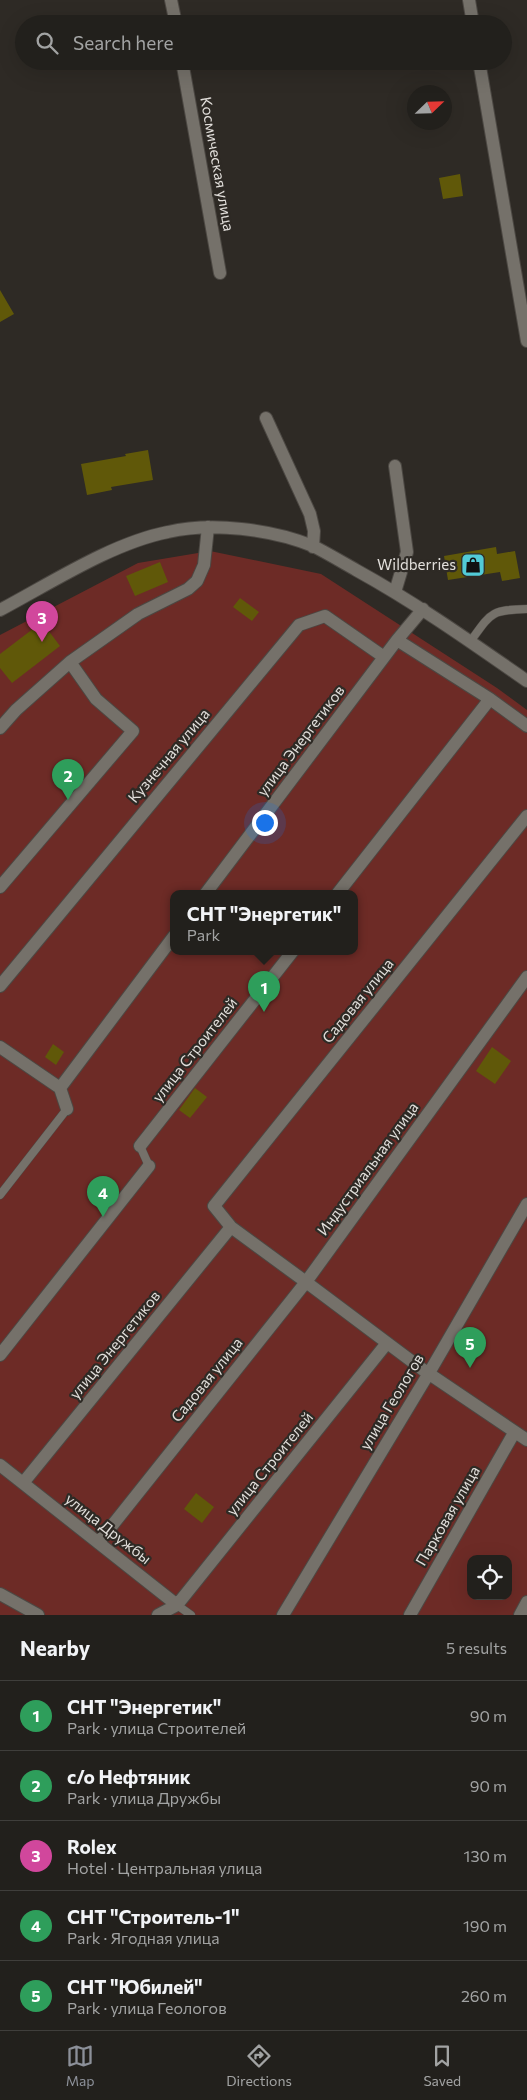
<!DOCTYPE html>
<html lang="en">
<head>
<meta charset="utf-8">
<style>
  body { margin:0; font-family:Commissioner,sans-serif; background:#2a2825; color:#f1f3f6 }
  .controls { position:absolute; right:15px; bottom:15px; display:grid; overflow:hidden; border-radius:10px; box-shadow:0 5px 20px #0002 }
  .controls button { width:45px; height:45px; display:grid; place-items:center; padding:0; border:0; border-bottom:1px solid #3f3e3b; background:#22201c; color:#f1f3f6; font:25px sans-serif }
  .compass { position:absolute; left:407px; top:85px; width:45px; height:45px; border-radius:50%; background:#22201c; box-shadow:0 5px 20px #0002; rotate:67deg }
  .you { position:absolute; left:264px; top:822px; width:18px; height:18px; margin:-12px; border:4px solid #fff; border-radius:50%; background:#1a73e8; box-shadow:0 0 0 8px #1a73e833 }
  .badge { display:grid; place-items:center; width:32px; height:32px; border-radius:50%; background:#8c9099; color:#fff; font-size:16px; font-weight:700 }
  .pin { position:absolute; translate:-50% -41px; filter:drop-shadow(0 1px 2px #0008) }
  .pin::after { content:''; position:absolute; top:26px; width:18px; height:15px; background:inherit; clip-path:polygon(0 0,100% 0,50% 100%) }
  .popup { position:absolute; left:170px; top:890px; width:188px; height:65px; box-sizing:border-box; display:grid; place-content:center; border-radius:10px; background:#22201c; filter:drop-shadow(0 1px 4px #0005); font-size:16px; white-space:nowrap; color:#a2a3a3 }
  .popup b { font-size:19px; color:#f1f3f6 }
  .popup::after { content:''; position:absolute; left:50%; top:100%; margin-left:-10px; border:10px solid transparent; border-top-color:#22201c }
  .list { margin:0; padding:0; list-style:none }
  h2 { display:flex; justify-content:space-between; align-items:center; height:65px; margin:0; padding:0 20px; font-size:21px }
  h2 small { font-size:16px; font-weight:400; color:#a2a3a3 }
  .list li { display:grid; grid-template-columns:32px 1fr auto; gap:15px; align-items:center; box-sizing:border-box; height:70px; padding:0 20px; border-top:1px solid #3f3e3b }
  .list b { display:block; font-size:19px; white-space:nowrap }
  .list p { margin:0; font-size:16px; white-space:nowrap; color:#a2a3a3 }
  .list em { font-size:16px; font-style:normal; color:#a2a3a3 }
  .icon { flex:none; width:28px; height:28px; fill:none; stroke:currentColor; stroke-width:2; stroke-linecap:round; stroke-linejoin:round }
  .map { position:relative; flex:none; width:527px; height:1615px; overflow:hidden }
  .search { position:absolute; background:#22201c; box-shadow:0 5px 20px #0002; left:15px; right:15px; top:15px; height:55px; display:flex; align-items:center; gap:12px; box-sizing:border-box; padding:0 18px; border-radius:28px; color:#a2a3a3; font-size:19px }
  .sheet { height:415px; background:#22201c }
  nav { display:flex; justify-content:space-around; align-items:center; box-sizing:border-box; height:70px; border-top:1px solid #3f3e3b; background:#22201c; font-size:14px; color:#a2a3a3 }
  nav a { display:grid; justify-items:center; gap:2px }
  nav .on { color:#8c9099 }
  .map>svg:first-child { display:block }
  .green { fill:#6d2b26; fill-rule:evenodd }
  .building { fill:#605809 }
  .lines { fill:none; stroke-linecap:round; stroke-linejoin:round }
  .lane-casing { stroke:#4c4843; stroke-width:9 }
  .street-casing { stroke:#4c4843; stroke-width:14 }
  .lane { stroke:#75716a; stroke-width:8 }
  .street { stroke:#75716a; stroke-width:12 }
  .labels { text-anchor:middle; stroke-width:4.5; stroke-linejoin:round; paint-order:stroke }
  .street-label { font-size:15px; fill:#e2dfdb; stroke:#2e2a25 }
  .poi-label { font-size:15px; fill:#e2dfdb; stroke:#2e2a25; text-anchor:end }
</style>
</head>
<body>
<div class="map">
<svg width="527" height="1615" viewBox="0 0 527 1615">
  <rect width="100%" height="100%" fill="#2e2a25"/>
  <!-- green -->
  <path class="green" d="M 210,551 L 321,574 L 497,688 L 527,710 L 527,1615 L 0,1615 L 0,635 L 138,563 ZM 174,893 L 354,893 L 354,951 L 174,951 ZM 471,1559 L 508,1559 L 508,1596 L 471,1596 Z"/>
  <!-- building -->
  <path class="building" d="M 460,174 L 463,196 L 443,199 L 439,178 Z
    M 0,290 L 14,314 L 0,322 Z
    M 148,450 L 153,480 L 111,487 L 112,490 L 87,495 L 81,464 L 126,456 L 125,454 Z
    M 496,547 L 497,554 L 515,551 L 520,578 L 502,581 L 500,572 L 448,580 L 444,556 Z
    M 160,562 L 168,582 L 135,596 L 126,576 Z
    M 240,598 L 259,612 L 252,621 L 233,607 Z
    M 42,622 L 60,646 L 12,683 L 0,668 L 0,654 Z
    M 53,1044 L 64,1052 L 56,1065 L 45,1057 Z
    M 492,1047 L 511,1061 L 495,1084 L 476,1071 Z
    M 195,1088 L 207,1097 L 190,1118 L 179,1110 Z
    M 196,1493 L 214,1507 L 202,1523 L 184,1509 Z"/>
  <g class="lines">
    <!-- lane casing -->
    <g class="lane-casing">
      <path id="lane" d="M 470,642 C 491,613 490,610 527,609
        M 140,1146 L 149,1166
        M 0,1195 L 67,1109
        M 177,1605 L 191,1615"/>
    </g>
    <!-- street casing -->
    <g class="street-casing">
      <path id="street" d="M 171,0 L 176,24
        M 469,0 L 473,24
        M 182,61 L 220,273
        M 479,61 L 527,341
        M 266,418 L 310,514 L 314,531 L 313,547
        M 395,466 L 407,552 L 395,592
        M 0,610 C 51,583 112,543 168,532 C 212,522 271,529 313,546 C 327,553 342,562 356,570 C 416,603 471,642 527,681
        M 397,640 L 490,699 L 527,726
        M 0,728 L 16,710 L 70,662 L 138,614 L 188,589 L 197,581 L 204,565 L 208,527
        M 527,816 L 214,1206 L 231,1227 L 306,1282 L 527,977
        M 0,887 L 133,731 L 96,699 L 70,662
        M 206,893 L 397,640 L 423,609
        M 338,893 L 490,699
        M 0,986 L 299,625 L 325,616 L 384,657
        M 0,1047 L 60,1088 L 67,1109
        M 60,1088 L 174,936
        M 140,1146 L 293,951
        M 0,1355 L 149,1166
        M 0,1465 L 177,1605
        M 23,1483 L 231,1227
        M 99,1542 L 306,1282 L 422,1369 L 527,1440
        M 0,1594 L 38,1615
        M 158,1615 L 177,1605 L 387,1343
        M 283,1615 L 429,1373 L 527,1204
        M 410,1615 L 514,1433
        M 520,1615 L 527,1602"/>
    </g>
    <!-- lane -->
    <use href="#lane" class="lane"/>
    <!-- street -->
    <use href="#street" class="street"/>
  </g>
  <!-- icons -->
  <defs>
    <g id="shop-square" transform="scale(1.25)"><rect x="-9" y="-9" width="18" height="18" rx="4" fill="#52cbd7" stroke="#2e2a25"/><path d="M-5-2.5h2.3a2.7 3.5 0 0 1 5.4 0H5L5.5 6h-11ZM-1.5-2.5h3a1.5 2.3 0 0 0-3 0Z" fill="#111"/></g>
  </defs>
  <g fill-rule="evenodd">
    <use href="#shop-square" x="473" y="565"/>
  </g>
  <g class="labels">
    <!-- street labels -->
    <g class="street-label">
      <text transform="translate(217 164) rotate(80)" y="5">Космическая улица</text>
      <text transform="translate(301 741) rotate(-53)" y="5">улица Энергетиков</text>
      <text transform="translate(169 756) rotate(-50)" y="5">Кузнечная улица</text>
      <text transform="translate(358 1001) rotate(-51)" y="5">Садовая улица</text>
      <text transform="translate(195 1050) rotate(-52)" y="5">улица Строителей</text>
      <text transform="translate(368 1169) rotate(-54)" y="5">Индустриальная улица</text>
      <text transform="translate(115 1345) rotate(-51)" y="5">улица Энергетиков</text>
      <text transform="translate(207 1380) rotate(-51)" y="5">Садовая улица</text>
      <text transform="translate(392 1402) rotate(-59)" y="5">улица Геологов</text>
      <text transform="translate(270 1464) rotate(-51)" y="5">улица Строителей</text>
      <text transform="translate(448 1516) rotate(-60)" y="5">Парковая улица</text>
      <text transform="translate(108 1529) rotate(38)" y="5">улица Дружбы</text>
    </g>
    <!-- poi labels -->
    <g class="poi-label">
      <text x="456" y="570">Wildberries</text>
    </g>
  </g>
</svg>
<div class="controls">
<button><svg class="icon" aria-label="locate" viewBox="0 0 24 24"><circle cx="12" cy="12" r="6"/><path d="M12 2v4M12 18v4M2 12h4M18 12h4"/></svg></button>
</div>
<svg class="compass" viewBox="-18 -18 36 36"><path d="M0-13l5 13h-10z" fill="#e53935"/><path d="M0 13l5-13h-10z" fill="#a2a3a3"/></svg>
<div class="you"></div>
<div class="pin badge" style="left:264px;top:1012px;background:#2e9e5b">1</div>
<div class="popup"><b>СНТ &quot;Энергетик&quot;</b>Park</div>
<div class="pin badge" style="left:68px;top:800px;background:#2e9e5b">2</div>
<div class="pin badge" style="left:42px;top:642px;background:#d1479c">3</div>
<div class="pin badge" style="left:103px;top:1217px;background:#2e9e5b">4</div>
<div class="pin badge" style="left:470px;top:1368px;background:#2e9e5b">5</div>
<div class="search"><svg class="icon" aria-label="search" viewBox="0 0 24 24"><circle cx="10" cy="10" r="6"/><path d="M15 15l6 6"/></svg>Search here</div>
</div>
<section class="sheet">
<h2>Nearby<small>5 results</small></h2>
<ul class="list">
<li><span class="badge" style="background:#2e9e5b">1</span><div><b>СНТ &quot;Энергетик&quot;</b><p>Park · улица Строителей</p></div><em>90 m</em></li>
<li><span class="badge" style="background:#2e9e5b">2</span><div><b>с/о Нефтяник</b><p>Park · улица Дружбы</p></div><em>90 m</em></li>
<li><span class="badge" style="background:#d1479c">3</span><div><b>Rolex</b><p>Hotel · Центральная улица</p></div><em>130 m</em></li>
<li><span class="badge" style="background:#2e9e5b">4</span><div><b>СНТ &quot;Строитель-1&quot;</b><p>Park · Ягодная улица</p></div><em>190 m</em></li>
<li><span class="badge" style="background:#2e9e5b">5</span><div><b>СНТ &quot;Юбилей&quot;</b><p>Park · улица Геологов</p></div><em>260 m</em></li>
</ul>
</section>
<nav>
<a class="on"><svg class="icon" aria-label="map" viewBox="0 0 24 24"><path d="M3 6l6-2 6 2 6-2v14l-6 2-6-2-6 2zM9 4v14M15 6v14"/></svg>Map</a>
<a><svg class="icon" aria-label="directions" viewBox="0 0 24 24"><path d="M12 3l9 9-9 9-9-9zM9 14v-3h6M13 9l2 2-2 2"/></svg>Directions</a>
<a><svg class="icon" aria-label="saved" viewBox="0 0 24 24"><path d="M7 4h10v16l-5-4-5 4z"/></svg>Saved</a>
</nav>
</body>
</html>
